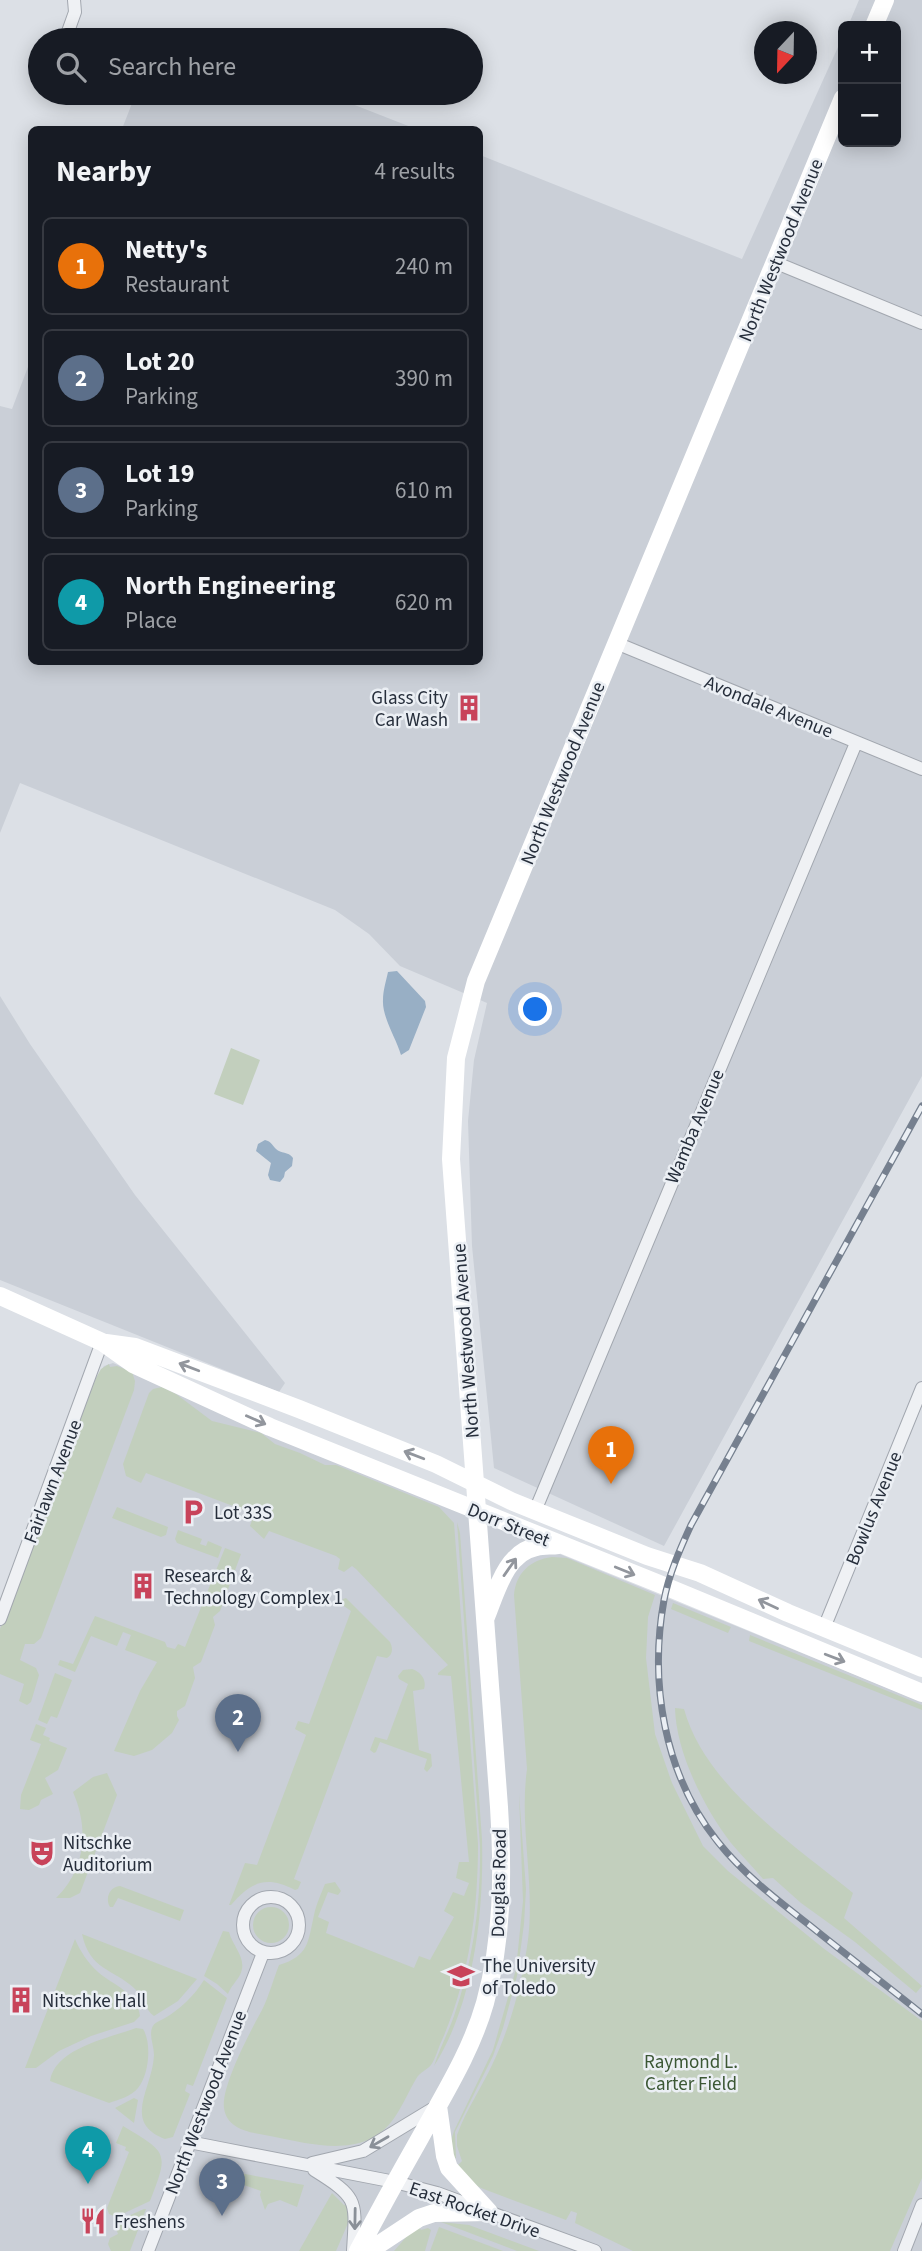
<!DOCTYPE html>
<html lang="en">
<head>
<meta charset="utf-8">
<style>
  body { margin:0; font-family:"Source Sans 3",sans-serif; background:#20242c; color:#f1f3f6 }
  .controls { position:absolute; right:21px; top:21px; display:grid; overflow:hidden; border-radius:10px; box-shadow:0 4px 18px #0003 }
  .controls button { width:63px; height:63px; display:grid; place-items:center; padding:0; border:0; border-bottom:2px solid #363941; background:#171b24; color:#f1f3f6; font:35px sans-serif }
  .compass { position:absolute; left:754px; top:21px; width:63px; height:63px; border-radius:50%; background:#171b24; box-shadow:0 4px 18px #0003; rotate:202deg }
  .you { position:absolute; left:536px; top:1010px; width:24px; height:24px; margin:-18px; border:5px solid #fff; border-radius:50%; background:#1a73e8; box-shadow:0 0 0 10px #1a73e833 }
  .badge { display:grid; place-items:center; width:46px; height:46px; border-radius:50%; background:#c8435a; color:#fff; font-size:23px; font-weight:700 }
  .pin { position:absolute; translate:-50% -58px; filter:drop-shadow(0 2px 4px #0008) }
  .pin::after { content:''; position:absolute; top:37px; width:24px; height:21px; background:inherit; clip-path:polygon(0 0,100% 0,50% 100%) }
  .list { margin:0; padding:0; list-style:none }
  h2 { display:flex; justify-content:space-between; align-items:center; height:91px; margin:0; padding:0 28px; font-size:30px }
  h2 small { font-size:23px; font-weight:400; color:#9ea1a6 }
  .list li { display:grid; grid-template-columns:46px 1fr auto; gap:21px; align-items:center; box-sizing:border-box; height:98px; margin:0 14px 14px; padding:0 14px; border:2px solid #363941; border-radius:10px }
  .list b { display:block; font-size:26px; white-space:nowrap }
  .list p { margin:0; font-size:23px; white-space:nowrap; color:#9ea1a6 }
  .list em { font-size:23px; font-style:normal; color:#9ea1a6 }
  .icon { flex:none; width:38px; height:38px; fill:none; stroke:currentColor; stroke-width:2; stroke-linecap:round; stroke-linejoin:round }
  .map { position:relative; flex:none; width:922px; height:2251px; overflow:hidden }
  .search { position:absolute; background:#171b24; box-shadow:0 4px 18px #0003; left:28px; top:28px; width:455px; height:77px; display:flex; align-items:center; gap:18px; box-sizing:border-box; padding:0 24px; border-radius:38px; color:#9ea1a6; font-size:26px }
  .panel { position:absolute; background:#171b24; box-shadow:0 4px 18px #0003; left:28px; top:126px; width:455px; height:539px; border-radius:10px }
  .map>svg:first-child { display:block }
  .built { fill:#cacfd7 }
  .green { fill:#c2cfbd }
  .water { fill:#98afc5 }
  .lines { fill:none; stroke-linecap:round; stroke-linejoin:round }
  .street-casing { stroke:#a2a7af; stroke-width:14 }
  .street { stroke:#eff1f4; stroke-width:12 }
  .secondary { stroke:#fff; stroke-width:18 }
  .rail-casing { stroke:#76808f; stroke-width:7 }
  .rail { stroke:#ebeff4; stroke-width:4.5; stroke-dasharray:13; stroke-linecap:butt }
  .oneway { stroke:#92969d }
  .oneway2 { stroke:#8a9098 }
  .labels { text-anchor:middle; stroke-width:5; stroke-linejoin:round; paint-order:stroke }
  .street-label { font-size:19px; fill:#262e3b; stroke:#ebeff4 }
  .poi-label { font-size:19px; fill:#262e3b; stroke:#ebeff4; text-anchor:start }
  .park-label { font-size:19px; fill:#3b5734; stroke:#ebeff4 }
</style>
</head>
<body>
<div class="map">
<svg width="922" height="2251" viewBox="0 0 922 2251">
  <rect width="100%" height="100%" fill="#dce0e6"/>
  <!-- built -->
  <path class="built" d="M 859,0 L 922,0 L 922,1076 L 664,1546 L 494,1468 L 472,1246 L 468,1121 L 474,1060 L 487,1003 L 400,966 L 369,934 L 335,910 L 20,783 L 0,833 L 0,406 L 12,409 L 31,359 L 32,662 L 480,662 L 480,155 L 742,259 L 843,36 L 843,142 L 896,142 L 896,26 L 848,26 Z
    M 136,93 L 324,93 L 416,129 L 122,129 Z
    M 0,996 L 30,1044 L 135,1195 L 285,1383 L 279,1392 L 0,1280 Z
    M 113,1363 L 562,1555 L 922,1702 L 922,2251 L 0,2251 L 0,1624 L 96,1378 L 104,1366 Z"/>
  <!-- green -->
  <path class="green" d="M 231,1048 L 260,1060 L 243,1105 L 214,1094 Z
    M 109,1364 L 110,1367 L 117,1366 L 132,1372 L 135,1381 L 134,1390 L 41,1638 L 34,1644 L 25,1644 L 20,1660 L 36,1668 L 39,1675 L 31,1702 L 27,1705 L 19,1701 L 24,1684 L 0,1674 L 0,1629 L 96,1378 L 101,1369 Z
    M 162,1387 L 176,1394 L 212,1421 L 261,1433 L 275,1444 L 300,1453 L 325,1465 L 336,1465 L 439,1507 L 454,1523 L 478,1844 C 478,1911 469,1979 442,2040 C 438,2048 436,2058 431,2065 C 427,2070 420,2072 416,2079 C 403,2101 394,2130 368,2140 C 339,2152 305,2143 275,2137 C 256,2133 227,2132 224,2108 C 221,2086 251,2030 262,2010 C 269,1996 273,1980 279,1965 C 309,1956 308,1942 314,1915 C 316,1905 321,1894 325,1884 L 335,1882 L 341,1891 L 338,1895 L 328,1892 L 318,1917 L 329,1922 L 326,1933 L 414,1968 L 419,1956 L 430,1960 L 454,1917 L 444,1911 L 453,1892 L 464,1896 L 469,1883 L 456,1878 L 459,1862 L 469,1862 L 451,1676 L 438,1675 L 438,1673 L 448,1665 L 356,1569 L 352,1566 L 344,1572 L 338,1569 L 340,1559 L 336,1556 L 269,1531 L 264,1539 L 250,1526 L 254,1514 L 146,1473 L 141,1483 L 126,1476 L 123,1464 L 149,1393 L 153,1389 Z
    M 117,1507 L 168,1527 L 166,1535 L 161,1537 L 112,1518 Z
    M 457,1522 L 460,1533 L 482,1839 C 484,1913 474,2003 434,2066 C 439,2050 448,2033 454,2016 C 473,1962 481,1904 480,1846 Z
    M 178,1530 L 202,1539 L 200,1544 L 206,1546 L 208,1541 L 222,1547 L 218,1558 L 177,1543 L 175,1539 Z
    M 225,1548 L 241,1554 L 220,1611 L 213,1617 L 215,1625 L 201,1662 L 193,1667 L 195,1678 L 185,1706 L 177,1711 L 177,1716 L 179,1720 L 172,1733 L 152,1750 L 134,1756 L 114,1751 L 140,1691 L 157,1662 L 125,1650 L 131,1635 L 123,1632 L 117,1646 L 91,1636 L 75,1672 L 58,1665 L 60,1660 L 73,1664 L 95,1616 L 165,1642 L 167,1647 L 175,1649 L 178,1644 L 185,1647 Z
    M 552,1557 L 567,1558 L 655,1595 L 648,1617 L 646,1658 L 655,1734 L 672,1783 L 703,1846 L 728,1871 L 823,1948 L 922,2021 L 922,2178 L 890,2251 L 633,2251 L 575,2223 L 577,2213 L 571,2211 L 566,2220 L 481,2188 L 472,2183 L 456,2167 L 462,2161 L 457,2146 L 457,2135 C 466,2110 482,2087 493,2063 C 511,2025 522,1983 528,1940 C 535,1883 519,1826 527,1769 L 514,1595 C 516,1573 530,1560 552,1557 Z
    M 346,1598 L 390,1642 C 393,1648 393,1655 387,1658 L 377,1656 L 294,1879 L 301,1882 L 298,1889 L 295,1890 C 266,1875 251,1882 231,1905 L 229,1905 L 245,1863 L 257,1865 L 306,1735 L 295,1729 L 298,1721 L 309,1724 L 351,1611 L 341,1604 L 343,1599 Z
    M 673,1603 L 731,1627 L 728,1633 L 671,1609 Z
    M 750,1635 L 922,1705 L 922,1710 L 749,1641 Z
    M 412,1669 C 421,1672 427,1680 424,1689 L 413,1691 L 419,1750 L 431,1754 L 432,1766 L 427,1772 L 424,1769 L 427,1759 L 380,1742 L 376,1752 L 374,1753 L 370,1750 L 375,1737 L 387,1740 L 408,1684 L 399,1679 L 398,1676 L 403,1670 Z
    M 55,1673 L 72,1680 L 57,1718 L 51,1716 L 47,1724 L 38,1720 Z
    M 675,1708 L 684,1709 C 705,1786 794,1845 853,1893 L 844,1918 L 922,1986 L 916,1993 L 855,1942 L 801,1903 L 773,1878 L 763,1879 C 753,1867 741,1855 731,1843 C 704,1808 676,1752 675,1708 Z
    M 36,1724 L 46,1728 L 43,1735 L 50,1738 L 49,1741 L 67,1748 L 58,1770 L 45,1778 L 53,1794 L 41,1800 L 39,1805 L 29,1810 L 20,1809 L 21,1795 L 41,1744 L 30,1740 Z
    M 107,1773 L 117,1795 L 80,1893 L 70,1898 L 56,1898 C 86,1869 89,1829 73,1792 L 93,1777 Z
    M 519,1793 L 526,1889 L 524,1924 L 517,1976 L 503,2028 L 493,2056 L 455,2132 L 456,2158 L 454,2159 L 451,2140 L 454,2131 L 493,2050 L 516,1969 L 523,1901 Z
    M 120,1886 L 184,1910 L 180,1921 L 118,1898 L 113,1907 L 110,1907 C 105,1899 109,1887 120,1886 Z
    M253 1925a18 18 0 1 1 36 0a18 18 0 1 1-36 0Z
    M 223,1931 L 229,1932 C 233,1947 248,1959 240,1975 C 236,1982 231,1986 228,1994 L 217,1984 L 204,1976 Z
    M 82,1934 L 197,1979 L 178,2001 L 154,2016 C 145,2010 144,1997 135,1989 C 113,1968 90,1971 82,1934 Z
    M 75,1939 C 80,1951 88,1963 98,1972 C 113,1985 138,1993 140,2016 L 134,2022 L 91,2036 L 59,2051 L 36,2068 L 25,2068 Z
    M 204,1980 L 227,1998 L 193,2086 L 187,2084 L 185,2091 L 190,2094 L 173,2137 L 165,2139 C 121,2122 153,2088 154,2055 C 154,2046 149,2036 152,2028 C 154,2022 160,2021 165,2018 C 179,2010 195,1995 204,1980 Z
    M 136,2028 L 143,2029 C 152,2043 149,2075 138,2088 C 132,2096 118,2100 109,2103 L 50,2081 C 55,2048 109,2038 136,2028 Z
    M 134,2098 L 138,2100 L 134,2123 L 115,2108 Z
    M 123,2126 C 168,2153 169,2152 150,2201 L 116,2217 L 109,2214 L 107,2208 L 129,2152 L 125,2150 L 126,2147 L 116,2143 Z
    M 207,2167 L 304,2185 L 297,2207 L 280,2200 L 268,2204 L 265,2210 L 260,2195 L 261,2191 L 204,2171 Z
    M 332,2193 L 344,2205 L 347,2204 L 349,2221 L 336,2251 L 299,2251 Z
    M 144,2209 L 146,2209 L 130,2251 L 111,2251 L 108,2244 L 110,2238 L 118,2234 L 115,2226 L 117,2221 Z
    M 441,2222 L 469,2225 L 539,2251 L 517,2251 Z
    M 419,2227 L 421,2230 L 428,2228 L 431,2230 L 425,2251 L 394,2251 L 408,2235 Z
    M 439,2227 L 503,2251 L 430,2251 Z"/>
  <!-- water -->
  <path class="water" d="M 397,971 L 425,1001 L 426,1007 L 409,1050 L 401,1055 C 396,1038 382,1017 383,1000 C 383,991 386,981 388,972 Z
    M 265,1140 C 272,1142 271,1144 276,1149 C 281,1154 288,1151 293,1158 L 292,1166 L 285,1172 L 284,1177 L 280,1182 L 270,1180 L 268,1175 L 271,1163 L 256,1151 L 258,1144 Z"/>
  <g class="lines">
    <!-- street casing -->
    <g class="street-casing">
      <path id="street" d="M 65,40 L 75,12 L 74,0
        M 774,262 L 922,323
        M 616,643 L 922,769
        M 535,1511 L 856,743
        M 0,1619 L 102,1342
        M 824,1628 L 922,1388
        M243 1925a28 28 0 1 1 56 0a28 28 0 1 1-56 0Z
        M 189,2142 L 395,2182 L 437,2193 L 595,2251
        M 312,2163 L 363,2151 L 434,2108
        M 314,2170 C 359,2198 356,2200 353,2251
        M 148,2251 L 263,1953
        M 904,2251 L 922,2205"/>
    </g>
    <!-- street -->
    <use href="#street" class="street"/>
    <!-- secondary -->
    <path class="secondary" d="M 874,26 L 885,0
      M 0,1296 L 102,1342 L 133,1364 L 270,1427 L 667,1587 L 922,1693
      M 106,1343 L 135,1347 L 299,1409 L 436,1464 L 511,1501 L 647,1556 L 700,1573 L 788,1613 L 922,1668
      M 486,1617 C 496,1593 506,1552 536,1547 C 543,1545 551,1546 558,1545
      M 438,2106 L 445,2156 L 449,2168 L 489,2212
      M 358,2251 C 378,2213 399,2175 420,2138 C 444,2094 471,2052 485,2003 C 503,1938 503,1873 499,1807 L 451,1159 L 456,1058 L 476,981 L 843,98
      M 369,2251 L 419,2218 L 434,2213 L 489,2212"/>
    <!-- rail casing -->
    <g class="rail-casing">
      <path id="rail" d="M 922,1106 L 691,1525 C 680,1549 669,1574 664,1600 C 649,1683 664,1775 718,1842 C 745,1876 780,1902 813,1928 C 849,1957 886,1985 922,2014"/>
    </g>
    <!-- rail -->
    <use href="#rail" class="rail"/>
  </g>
  <!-- one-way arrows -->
  <defs><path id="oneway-shaft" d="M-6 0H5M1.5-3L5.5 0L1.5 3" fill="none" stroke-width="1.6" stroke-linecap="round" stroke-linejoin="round" transform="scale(1.75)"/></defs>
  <g class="oneway">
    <use href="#oneway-shaft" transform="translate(189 1367) rotate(-159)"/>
    <use href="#oneway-shaft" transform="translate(256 1420) rotate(24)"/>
    <use href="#oneway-shaft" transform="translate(414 1455) rotate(-159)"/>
    <use href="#oneway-shaft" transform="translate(510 1567) rotate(-55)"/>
    <use href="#oneway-shaft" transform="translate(625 1571) rotate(22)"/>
    <use href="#oneway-shaft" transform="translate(768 1604) rotate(-155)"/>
    <use href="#oneway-shaft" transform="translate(835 1658) rotate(21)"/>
  </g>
  <g class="oneway2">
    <use href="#oneway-shaft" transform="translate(379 2142) rotate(150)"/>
    <use href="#oneway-shaft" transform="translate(355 2219) rotate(91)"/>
  </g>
  <!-- icons -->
  <defs>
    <g id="building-bare" transform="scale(2.1)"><path d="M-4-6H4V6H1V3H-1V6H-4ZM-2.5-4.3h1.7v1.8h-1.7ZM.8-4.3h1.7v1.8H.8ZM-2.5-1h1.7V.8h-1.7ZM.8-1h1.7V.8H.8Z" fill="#c8435a" stroke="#ebeff4" stroke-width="2.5" paint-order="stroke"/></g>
    <g id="parking-bare" transform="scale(2.1)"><path d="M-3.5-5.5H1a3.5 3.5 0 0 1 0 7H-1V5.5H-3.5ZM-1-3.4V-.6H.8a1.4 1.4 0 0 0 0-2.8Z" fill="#c8435a" stroke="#ebeff4" stroke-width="2.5" paint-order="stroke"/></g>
    <g id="theatre-bare" transform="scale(2.1)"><path d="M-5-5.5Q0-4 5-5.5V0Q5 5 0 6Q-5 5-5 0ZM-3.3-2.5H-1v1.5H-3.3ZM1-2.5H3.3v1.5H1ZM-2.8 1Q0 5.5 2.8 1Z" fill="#c8435a" stroke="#ebeff4" stroke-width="2.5" paint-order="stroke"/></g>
    <g id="university-bare" transform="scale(2.1)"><path d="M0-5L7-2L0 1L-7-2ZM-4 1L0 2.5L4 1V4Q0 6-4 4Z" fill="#c8435a" stroke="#ebeff4" stroke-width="2.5" paint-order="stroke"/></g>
    <g id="restaurant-bare" transform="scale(2.1)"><path d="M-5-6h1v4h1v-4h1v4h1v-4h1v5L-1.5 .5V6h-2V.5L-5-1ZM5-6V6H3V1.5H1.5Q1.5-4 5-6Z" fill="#c8435a" stroke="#ebeff4" stroke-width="2.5" paint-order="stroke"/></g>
  </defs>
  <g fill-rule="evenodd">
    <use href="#building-bare" x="469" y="708"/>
    <use href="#parking-bare" x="193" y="1512"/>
    <use href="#building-bare" x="143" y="1586"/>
    <use href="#theatre-bare" x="42" y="1853"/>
    <use href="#university-bare" x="461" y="1976"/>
    <use href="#building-bare" x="21" y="2000"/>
    <use href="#restaurant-bare" x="93" y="2221"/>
  </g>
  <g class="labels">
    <!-- street labels -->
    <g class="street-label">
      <text transform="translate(780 250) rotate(-68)" y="7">North Westwood Avenue</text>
      <text transform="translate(769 706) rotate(22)" y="7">Avondale Avenue</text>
      <text transform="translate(562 773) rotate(-68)" y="7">North Westwood Avenue</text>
      <text transform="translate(694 1126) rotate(-67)" y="7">Wamba Avenue</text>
      <text transform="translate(465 1341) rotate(-94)" y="7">North Westwood Avenue</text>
      <text transform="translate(52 1481) rotate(-69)" y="7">Fairlawn Avenue</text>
      <text transform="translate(873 1508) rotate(-68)" y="7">Bowlus Avenue</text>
      <text transform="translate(509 1524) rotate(22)" y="7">Dorr Street</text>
      <text transform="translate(498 1883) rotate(-89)" y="7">Douglas Road</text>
      <text transform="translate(205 2102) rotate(-69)" y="7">North Westwood Avenue</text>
      <text transform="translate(475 2209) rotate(19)" y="7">East Rocket Drive</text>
    </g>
    <!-- poi labels -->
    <g class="poi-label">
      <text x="448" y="704" text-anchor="end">Glass City<tspan x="448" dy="22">Car Wash</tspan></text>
      <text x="214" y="1519">Lot 33S</text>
      <text x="164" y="1582">Research &amp;<tspan x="164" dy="22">Technology Complex 1</tspan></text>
      <text x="63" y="1849">Nitschke<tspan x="63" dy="22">Auditorium</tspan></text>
      <text x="482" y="1972">The University<tspan x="482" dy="22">of Toledo</tspan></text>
      <text x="42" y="2007">Nitschke Hall</text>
      <text x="114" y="2228">Freshens</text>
    </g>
    <!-- park labels -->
    <g class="park-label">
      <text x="691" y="2068">Raymond L.<tspan x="691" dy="22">Carter Field</tspan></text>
    </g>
  </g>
</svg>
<div class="controls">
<button>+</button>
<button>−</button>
</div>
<svg class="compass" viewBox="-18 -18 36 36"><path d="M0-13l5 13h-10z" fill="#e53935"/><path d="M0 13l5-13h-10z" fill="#9ea1a6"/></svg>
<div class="you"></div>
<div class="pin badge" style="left:611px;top:1484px;background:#e8710a">1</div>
<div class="pin badge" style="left:238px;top:1752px;background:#5c6f8a">2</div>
<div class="pin badge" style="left:222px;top:2216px;background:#5c6f8a">3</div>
<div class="pin badge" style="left:88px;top:2184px;background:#0f9aa8">4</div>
<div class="search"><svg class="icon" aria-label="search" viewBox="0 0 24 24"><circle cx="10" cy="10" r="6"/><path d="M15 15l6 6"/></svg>Search here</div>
<section class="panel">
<h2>Nearby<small>4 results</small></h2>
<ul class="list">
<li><span class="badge" style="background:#e8710a">1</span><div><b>Netty's</b><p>Restaurant</p></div><em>240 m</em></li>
<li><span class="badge" style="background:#5c6f8a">2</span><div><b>Lot 20</b><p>Parking</p></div><em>390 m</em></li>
<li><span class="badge" style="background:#5c6f8a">3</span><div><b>Lot 19</b><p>Parking</p></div><em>610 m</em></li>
<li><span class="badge" style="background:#0f9aa8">4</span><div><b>North Engineering</b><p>Place</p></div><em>620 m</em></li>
</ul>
</section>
</div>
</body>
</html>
